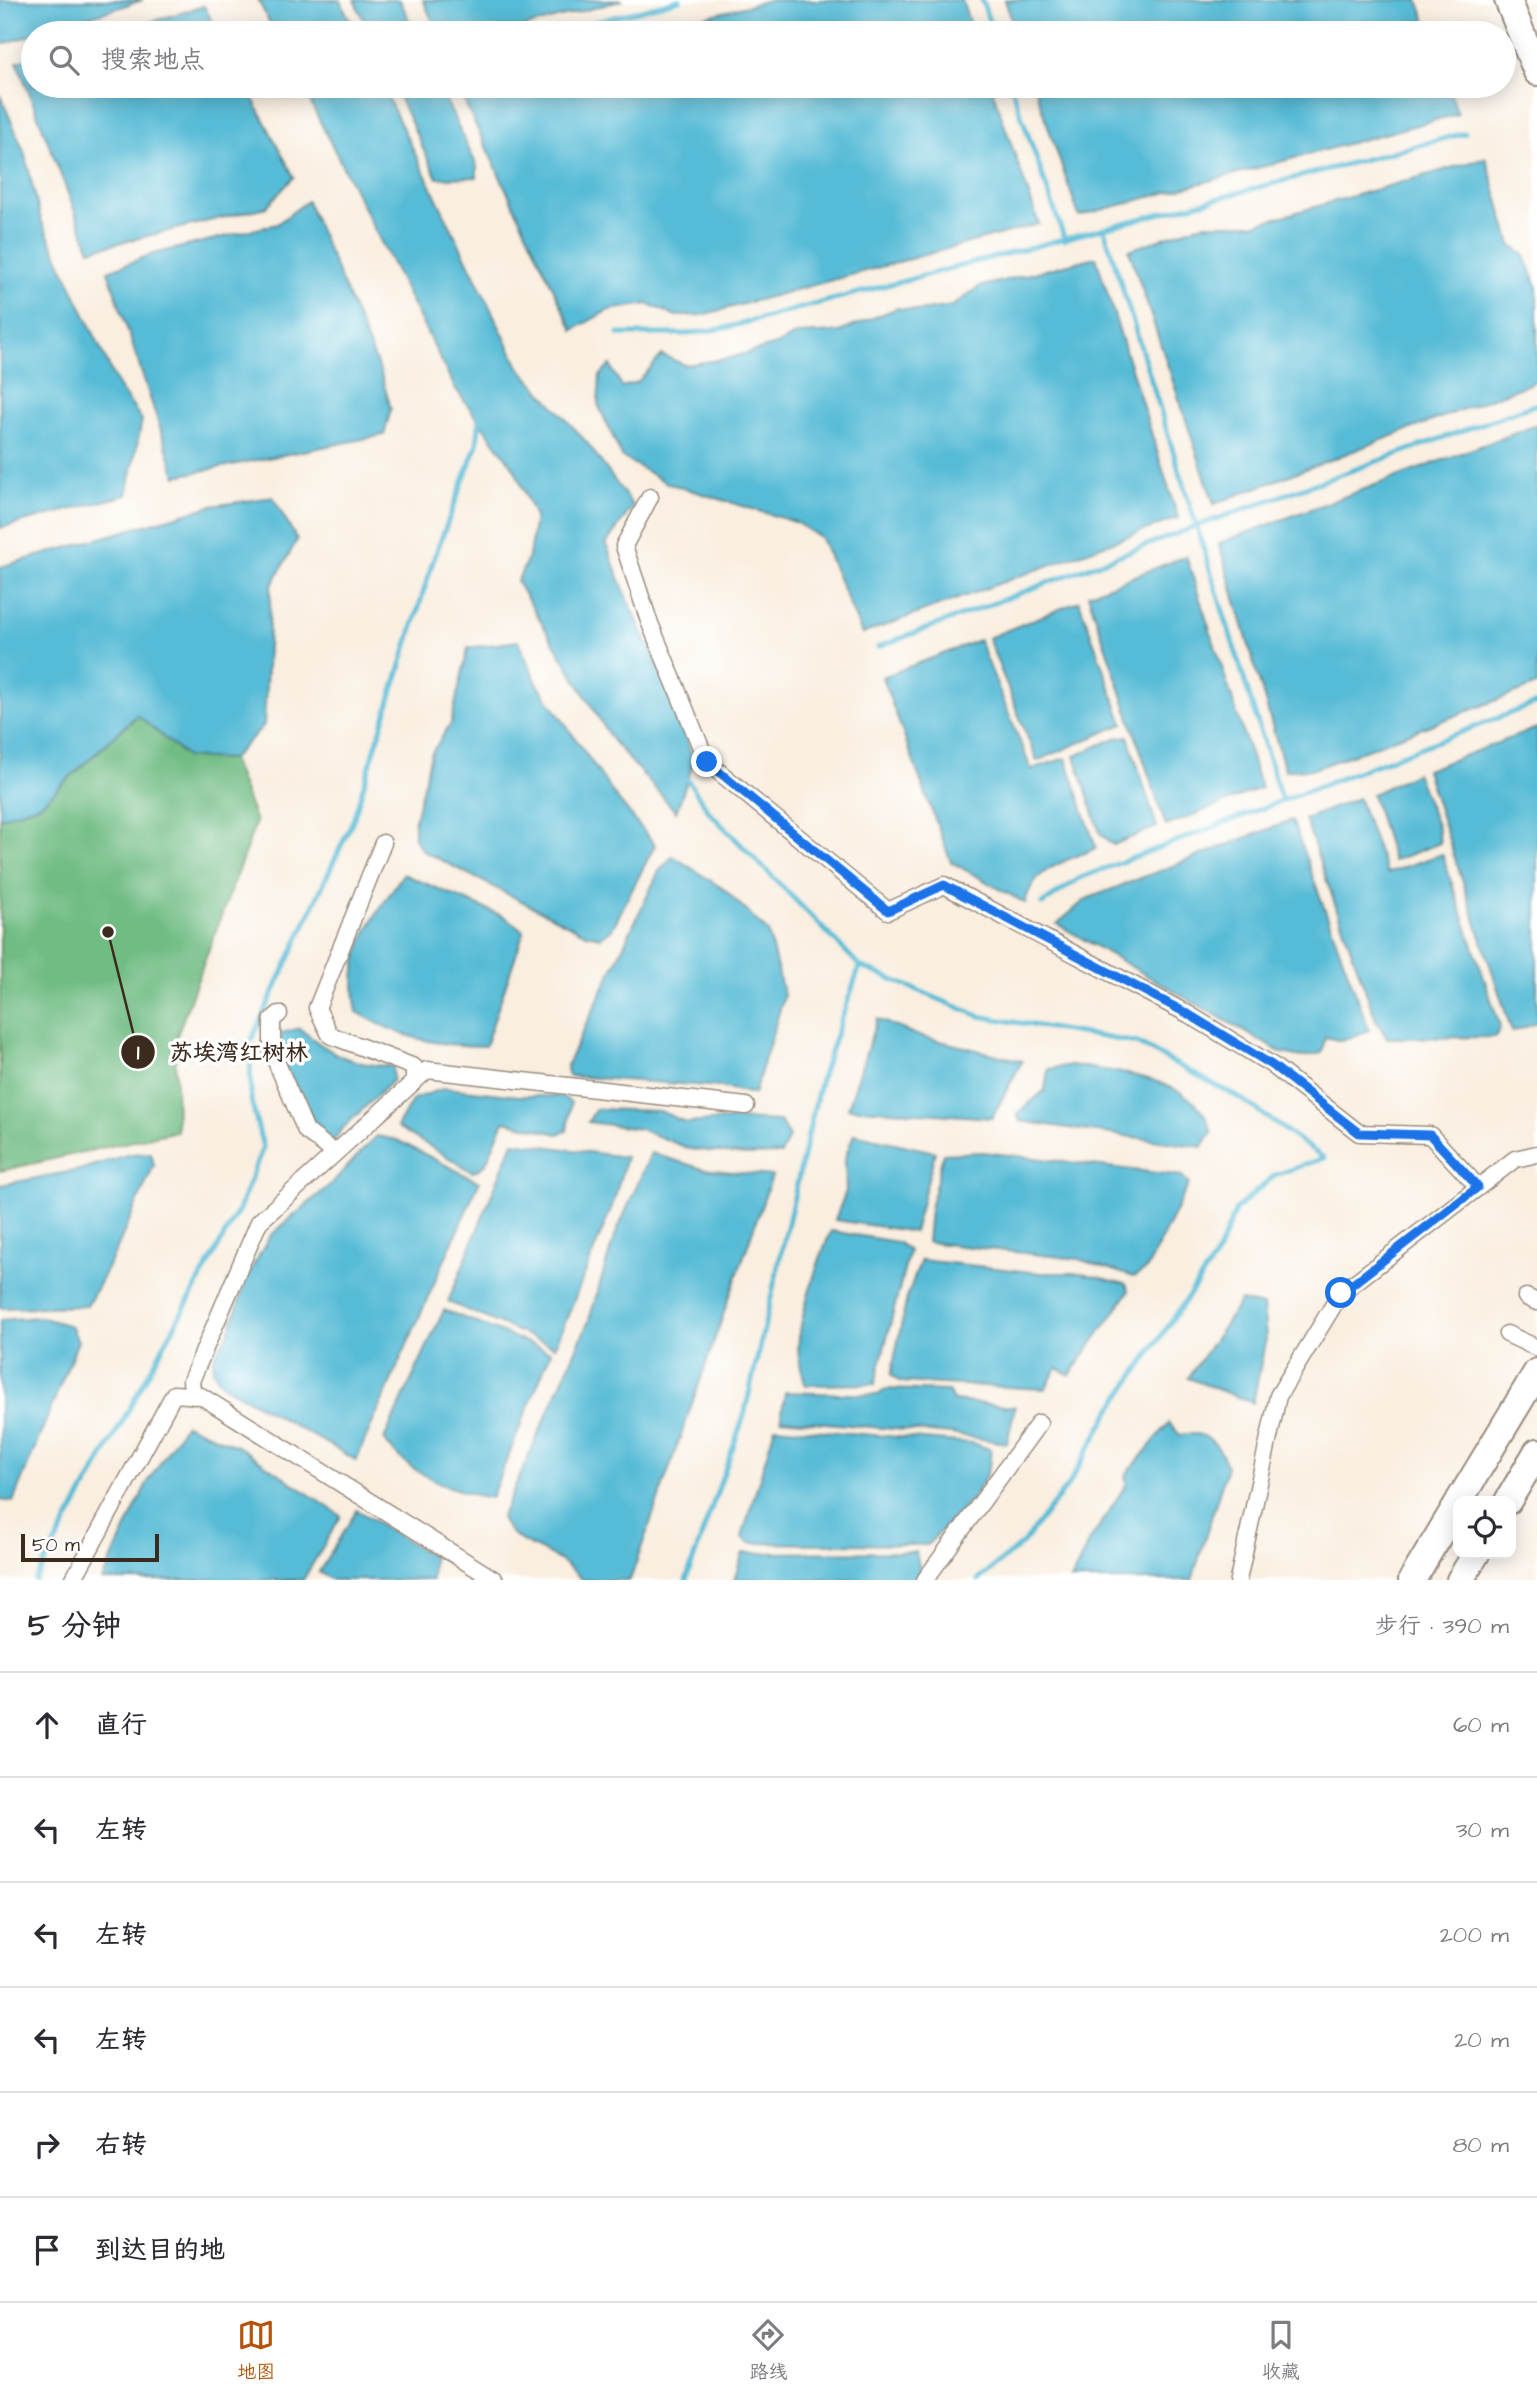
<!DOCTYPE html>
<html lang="zh">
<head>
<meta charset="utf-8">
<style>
  body { margin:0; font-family:"Architects Daughter","LXGW WenKai TC",sans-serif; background:#f7f7f7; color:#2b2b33 }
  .controls { position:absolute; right:21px; bottom:21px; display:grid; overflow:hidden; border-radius:14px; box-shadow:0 4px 18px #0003 }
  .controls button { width:63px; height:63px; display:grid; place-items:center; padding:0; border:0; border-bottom:2px solid #e1e1e2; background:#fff; color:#2b2b33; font:35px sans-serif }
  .scale { position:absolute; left:21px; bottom:18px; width:138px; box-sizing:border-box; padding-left:7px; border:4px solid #3b2a1e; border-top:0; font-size:19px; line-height:24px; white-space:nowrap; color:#3b2a1e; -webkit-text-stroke:5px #fff; paint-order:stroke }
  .stop { position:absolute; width:21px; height:21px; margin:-16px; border:5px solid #1a73e8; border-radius:50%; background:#fff }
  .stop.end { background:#1a73e8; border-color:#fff; box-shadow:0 2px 7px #0008 }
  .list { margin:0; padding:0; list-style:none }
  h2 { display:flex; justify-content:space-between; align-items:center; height:91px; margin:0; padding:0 28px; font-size:30px }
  h2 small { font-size:23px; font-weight:400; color:#7c7c81 }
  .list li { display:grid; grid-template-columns:46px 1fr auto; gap:21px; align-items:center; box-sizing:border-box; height:105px; padding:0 28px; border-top:2px solid #e1e1e2 }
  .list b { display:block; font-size:26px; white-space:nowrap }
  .list em { font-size:23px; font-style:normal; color:#7c7c81 }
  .icon { flex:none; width:38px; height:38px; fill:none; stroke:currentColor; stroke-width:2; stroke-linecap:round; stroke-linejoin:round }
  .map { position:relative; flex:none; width:1537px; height:1580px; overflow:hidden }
  .search { position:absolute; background:#fff; box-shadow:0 4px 18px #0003; left:21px; right:21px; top:21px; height:77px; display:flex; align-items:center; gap:18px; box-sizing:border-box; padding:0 24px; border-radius:38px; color:#7c7c81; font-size:26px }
  .sheet { height:721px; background:#fff }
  nav { display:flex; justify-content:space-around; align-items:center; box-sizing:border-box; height:98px; border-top:2px solid #e1e1e2; background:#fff; font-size:19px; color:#7c7c81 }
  nav a { display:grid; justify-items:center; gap:4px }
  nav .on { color:#b45309 }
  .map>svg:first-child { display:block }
  .forest { fill:#70bc83; stroke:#567350; stroke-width:2 }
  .water { fill:#57bbd6; stroke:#49727a; stroke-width:2 }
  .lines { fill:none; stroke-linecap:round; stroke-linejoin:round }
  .stream { stroke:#57bbd6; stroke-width:5 }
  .minor-casing { stroke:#9a8c7e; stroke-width:19 }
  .primary-casing { stroke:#9a8c7e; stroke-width:30 }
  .minor { stroke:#fff; stroke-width:16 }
  .primary { stroke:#fff; stroke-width:26 }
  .route { stroke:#1a73e8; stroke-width:9 }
  .leader { fill:none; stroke:#3b2a1e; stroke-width:2.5 }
  .callout-dot { fill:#3b2a1e; stroke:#fff; stroke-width:2.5 }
  .mark-label { font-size:21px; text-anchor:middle; font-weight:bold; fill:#fff }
  .callout-label { font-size:23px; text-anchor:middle; font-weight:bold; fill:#3b2a1e; stroke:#fff; stroke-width:7; stroke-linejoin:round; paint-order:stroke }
</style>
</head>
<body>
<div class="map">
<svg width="1537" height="1580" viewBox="0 0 1537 1580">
  <rect width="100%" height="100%" fill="#fff"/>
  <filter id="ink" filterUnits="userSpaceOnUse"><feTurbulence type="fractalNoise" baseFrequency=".0143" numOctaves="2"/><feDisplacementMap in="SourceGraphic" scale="14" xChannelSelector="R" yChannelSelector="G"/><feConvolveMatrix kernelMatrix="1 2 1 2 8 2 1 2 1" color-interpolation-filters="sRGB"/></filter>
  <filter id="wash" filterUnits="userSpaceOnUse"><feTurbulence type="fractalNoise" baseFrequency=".00686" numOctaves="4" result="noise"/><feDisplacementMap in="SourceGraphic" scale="28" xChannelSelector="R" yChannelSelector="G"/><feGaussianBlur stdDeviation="1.57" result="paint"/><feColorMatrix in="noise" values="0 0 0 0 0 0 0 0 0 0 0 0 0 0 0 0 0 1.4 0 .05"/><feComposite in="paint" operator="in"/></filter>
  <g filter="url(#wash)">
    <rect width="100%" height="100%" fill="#f9eedf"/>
    <!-- forest -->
    <path class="forest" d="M 138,715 L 187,757 L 232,759 L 256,822 L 175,1041 L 177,1131 L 0,1171 L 0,818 L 41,804 Z"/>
    <!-- water -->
    <path class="water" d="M 0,0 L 143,0 L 0,45 Z
      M 258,0 L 340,0 L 356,33 L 275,33 Z
      M 354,0 L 400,0 L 415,33 L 370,33 Z
      M 423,0 L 623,0 L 503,33 L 438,33 Z
      M 769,0 L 962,0 L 973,33 L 643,33 Z
      M 1005,0 L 1418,0 L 1430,33 L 1016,33 Z
      M 204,6 L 218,33 L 114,33 Z
      M 33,57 L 33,86 L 246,86 L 294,177 L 266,207 L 90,250 L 17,62 Z
      M 302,86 L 382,86 L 519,367 L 588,444 L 633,506 L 606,544 L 629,603 L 670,692 L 694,761 L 676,812 L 612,740 L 517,582 L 529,556 L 535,517 L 515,470 L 455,388 Z
      M 394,86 L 439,86 L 477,166 L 477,177 L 437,178 Z
      M 457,86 L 991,86 L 1039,224 L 703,315 L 676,316 L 648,304 L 609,310 L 573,330 Z
      M 1034,86 L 1448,86 L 1458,114 L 1079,216 Z
      M 0,95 L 24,151 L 41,220 L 118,386 L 142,420 L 127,495 L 0,528 Z
      M 1486,158 L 1511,245 L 1525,256 L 1537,286 L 1537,381 L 1214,504 L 1129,250 L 1203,224 L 1255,224 Z
      M 307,201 L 380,371 L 391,409 L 384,435 L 176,476 L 108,271 L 153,254 L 277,224 Z
      M 1096,257 L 1178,518 L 862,634 L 821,538 L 795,522 L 667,483 L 622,457 L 598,404 L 600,376 L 610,365 L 622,387 L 638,382 L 662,355 L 685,365 L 730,358 L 776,345 L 797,334 L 839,332 L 897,308 L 919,311 L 952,306 L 979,287 Z
      M 1537,425 L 1537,685 L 1314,769 L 1285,770 L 1219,543 Z
      M 273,497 L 297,540 L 271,587 L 264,725 L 232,759 L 187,757 L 137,715 L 41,804 L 0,818 L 0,567 L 211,506 Z
      M 1186,556 L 1261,788 L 1166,826 L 1088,594 Z
      M 1079,601 L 1123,724 L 1037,761 L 988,638 Z
      M 979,640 L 1031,769 L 1066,758 L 1096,848 C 1065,862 1033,867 1025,903 L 951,862 L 882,677 Z
      M 518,641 L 537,683 L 615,796 L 655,845 L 612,929 L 601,937 L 586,934 L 423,851 L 414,838 L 414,823 L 431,754 L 451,723 L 468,648 Z
      M 1537,728 L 1537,1023 L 1512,1032 L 1426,770 Z
      M 1128,736 L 1157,827 L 1113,845 L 1100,833 L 1075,756 L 1115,738 Z
      M 1416,773 L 1438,828 L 1440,843 L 1393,861 L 1372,794 Z
      M 1358,798 L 1387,873 L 1442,854 L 1500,1026 L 1496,1037 L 1387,1038 L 1376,1020 L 1305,819 Z
      M 1292,820 L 1369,1030 L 1342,1041 L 1325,1037 L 1322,1053 L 1302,1057 L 1282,1053 L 1057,924 L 1086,899 Z
      M 673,856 L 725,890 L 768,932 L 784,996 L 754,1094 L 722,1087 L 568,1076 L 567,1065 L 659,871 Z
      M 403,874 L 505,917 L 524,931 L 485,1046 C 435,1046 400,1038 357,1012 C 345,950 371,923 403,874 Z
      M 877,1019 L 919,1036 L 1022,1061 L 992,1118 L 848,1108 Z
      M 299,1028 C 331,1054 351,1066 393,1066 L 393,1080 L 341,1130 L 334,1141 L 309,1130 C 304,1116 302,1099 295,1086 C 285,1061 274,1067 282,1033 Z
      M 1071,1065 C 1113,1072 1175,1075 1203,1112 C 1207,1117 1209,1126 1212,1132 L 1202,1147 L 1020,1121 L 1017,1114 L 1045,1090 L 1048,1069 Z
      M 445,1088 L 519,1096 L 562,1096 L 571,1103 L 567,1131 L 558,1134 L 504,1121 L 485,1165 L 473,1172 L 397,1127 L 413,1099 Z
      M 596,1109 L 660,1111 L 687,1123 L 737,1119 L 780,1121 L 789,1137 L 781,1154 L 746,1155 L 690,1149 L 640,1129 L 588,1122 Z
      M 854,1134 L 935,1152 L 914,1232 L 835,1220 L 846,1191 L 845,1158 Z
      M 376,1136 L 397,1140 L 479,1182 L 356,1460 L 224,1386 L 213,1371 L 214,1356 L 229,1332 L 248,1275 L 270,1236 L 331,1184 Z
      M 513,1142 L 626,1157 L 613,1204 L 555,1347 L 448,1302 Z
      M 984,1152 L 1182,1176 L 1189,1184 L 1146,1270 L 1134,1277 L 1078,1259 L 927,1242 L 930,1209 L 943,1154 Z
      M 151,1153 L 154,1165 L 113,1257 L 87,1306 L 0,1308 L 0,1185 L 79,1170 L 130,1154 Z
      M 651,1153 L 703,1169 L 772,1176 L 630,1580 L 583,1580 C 576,1574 570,1567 562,1562 C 543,1548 510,1543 501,1518 L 588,1323 L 614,1238 Z
      M 831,1231 L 897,1242 L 909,1251 L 875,1384 L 805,1385 C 804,1376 800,1367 799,1358 C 794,1330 819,1258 831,1231 Z
      M 921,1260 L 1041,1273 L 1082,1273 L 1126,1284 L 1129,1291 L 1070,1375 L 1057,1368 L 1045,1389 L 900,1382 L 891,1375 L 907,1297 Z
      M 1241,1301 L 1263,1306 L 1266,1338 L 1253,1403 L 1188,1378 Z
      M 444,1310 L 551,1352 L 491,1498 C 453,1492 405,1472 384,1439 Z
      M 40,1317 L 71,1326 L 78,1341 L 13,1502 L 0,1500 L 0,1320 Z
      M 886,1389 L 948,1391 L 953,1401 L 1015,1407 L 1007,1443 L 951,1434 L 781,1419 L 785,1392 L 878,1395 Z
      M 1169,1423 L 1180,1435 C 1207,1429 1220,1444 1227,1467 L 1192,1580 L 1071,1580 L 1087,1545 L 1127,1483 L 1125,1476 Z
      M 185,1424 L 241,1448 L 341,1516 L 303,1580 L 102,1580 L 146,1485 Z
      M 775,1427 L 972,1443 L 990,1449 C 995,1487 951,1520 927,1545 L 750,1543 L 742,1537 Z
      M 357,1510 L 433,1557 L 432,1580 L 332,1580 L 319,1572 Z
      M 916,1552 L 920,1571 L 913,1580 L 734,1580 L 743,1553 Z"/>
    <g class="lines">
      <!-- stream -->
      <path class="stream" d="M 982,0 L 993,33
        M 553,33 L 680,0
        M 1011,86 L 1065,240
        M 1104,229 L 1282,801
        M 618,334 L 687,334 L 725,328 L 1465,133
        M 878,647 L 1197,526 L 1537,404
        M 684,774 L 709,812 L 860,966 L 821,1078 L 744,1416 L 686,1580
        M 1042,904 L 1080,878 L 1537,703
        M 860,966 L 979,1016 L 1137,1043 L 1243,1100 L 1324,1158 L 1275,1175 L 1236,1209 L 1216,1256 L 1110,1411 L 1069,1484 L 1023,1543 L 978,1580
        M 35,1580 L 239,1209 L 263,1147 L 251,1100 L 250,1043 L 353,820 L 433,561 L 477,444 L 480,418"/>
    </g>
  </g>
  <g filter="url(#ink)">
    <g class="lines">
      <!-- minor casing -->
      <g class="minor-casing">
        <path id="minor" d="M 650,497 L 624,546 L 649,621 L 707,762 L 888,911 L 944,885 L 1188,1014 L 1272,1065 L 1359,1133 L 1430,1135 L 1478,1187
          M 383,843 L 317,1008 L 330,1035 L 414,1067 L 414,1081
          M 279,1014 L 272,1020 L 272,1052 L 306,1131 L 335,1153
          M 1526,1297 L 1537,1302
          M 1507,1334 L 1537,1348
          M 193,1396 L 191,1381 L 259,1222 L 427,1070 L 746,1106
          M 73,1580 L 174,1394 L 201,1396 L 495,1580
          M 925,1580 L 1039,1423
          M 1238,1580 L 1278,1396 L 1341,1293 L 1515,1159 L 1537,1154"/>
      </g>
      <!-- primary casing -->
      <g class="primary-casing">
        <path id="primary" d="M 1508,0 L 1537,72
          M 1459,1501 L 1537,1372
          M 1508,1501 L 1537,1452
          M 1412,1580 L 1458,1503
          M 1460,1580 L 1476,1554"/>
      </g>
      <!-- minor -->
      <use href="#minor" class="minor"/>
      <!-- primary -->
      <use href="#primary" class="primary"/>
    </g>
  </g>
  <g class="lines" filter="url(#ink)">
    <!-- route -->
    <path class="route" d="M 707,762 L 888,911 L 944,885 L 1188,1014 L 1272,1065 L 1359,1133 L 1430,1135 L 1478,1187 L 1341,1293"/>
  </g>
  <!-- callouts -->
  <path class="leader" d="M108 932L138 1052"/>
  <g class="callout-dot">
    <circle cx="108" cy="932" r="7"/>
    <circle cx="138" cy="1052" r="18"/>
  </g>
  <g class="mark-label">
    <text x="138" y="1059">1</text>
  </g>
  <g class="callout-label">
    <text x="239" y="1060">苏埃湾红树林</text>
  </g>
</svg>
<div class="controls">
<button><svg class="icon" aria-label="locate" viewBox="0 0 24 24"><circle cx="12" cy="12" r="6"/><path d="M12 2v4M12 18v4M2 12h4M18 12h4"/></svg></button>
</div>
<div class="scale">50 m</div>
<div class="stop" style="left:1341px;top:1293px"></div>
<div class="stop end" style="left:707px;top:762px"></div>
<div class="search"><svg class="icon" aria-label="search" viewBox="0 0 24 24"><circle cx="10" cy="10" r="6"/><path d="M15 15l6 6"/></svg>搜索地点</div>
</div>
<section class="sheet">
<h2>5 分钟<small>步行 · 390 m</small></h2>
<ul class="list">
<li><svg class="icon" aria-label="ahead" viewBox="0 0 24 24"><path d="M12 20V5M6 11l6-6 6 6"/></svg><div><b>直行</b></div><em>60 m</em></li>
<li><svg class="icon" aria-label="left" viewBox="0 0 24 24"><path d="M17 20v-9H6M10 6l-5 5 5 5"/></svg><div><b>左转</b></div><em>30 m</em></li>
<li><svg class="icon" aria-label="left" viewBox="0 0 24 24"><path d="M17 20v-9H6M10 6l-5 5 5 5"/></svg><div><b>左转</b></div><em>200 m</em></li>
<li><svg class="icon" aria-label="left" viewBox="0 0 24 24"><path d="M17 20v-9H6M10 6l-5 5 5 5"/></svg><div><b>左转</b></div><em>20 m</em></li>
<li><svg class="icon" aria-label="right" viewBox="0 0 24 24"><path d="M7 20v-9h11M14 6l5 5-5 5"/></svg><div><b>右转</b></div><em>80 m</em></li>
<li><svg class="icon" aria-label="arrive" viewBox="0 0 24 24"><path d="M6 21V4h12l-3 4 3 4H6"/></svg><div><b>到达目的地</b></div></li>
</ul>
</section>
<nav>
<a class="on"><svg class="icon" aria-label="map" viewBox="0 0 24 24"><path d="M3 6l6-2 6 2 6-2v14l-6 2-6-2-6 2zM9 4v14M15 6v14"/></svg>地图</a>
<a><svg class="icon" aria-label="directions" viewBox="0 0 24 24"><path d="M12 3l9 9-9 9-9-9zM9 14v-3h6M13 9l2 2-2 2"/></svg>路线</a>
<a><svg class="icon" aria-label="saved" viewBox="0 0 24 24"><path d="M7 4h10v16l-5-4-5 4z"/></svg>收藏</a>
</nav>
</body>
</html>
